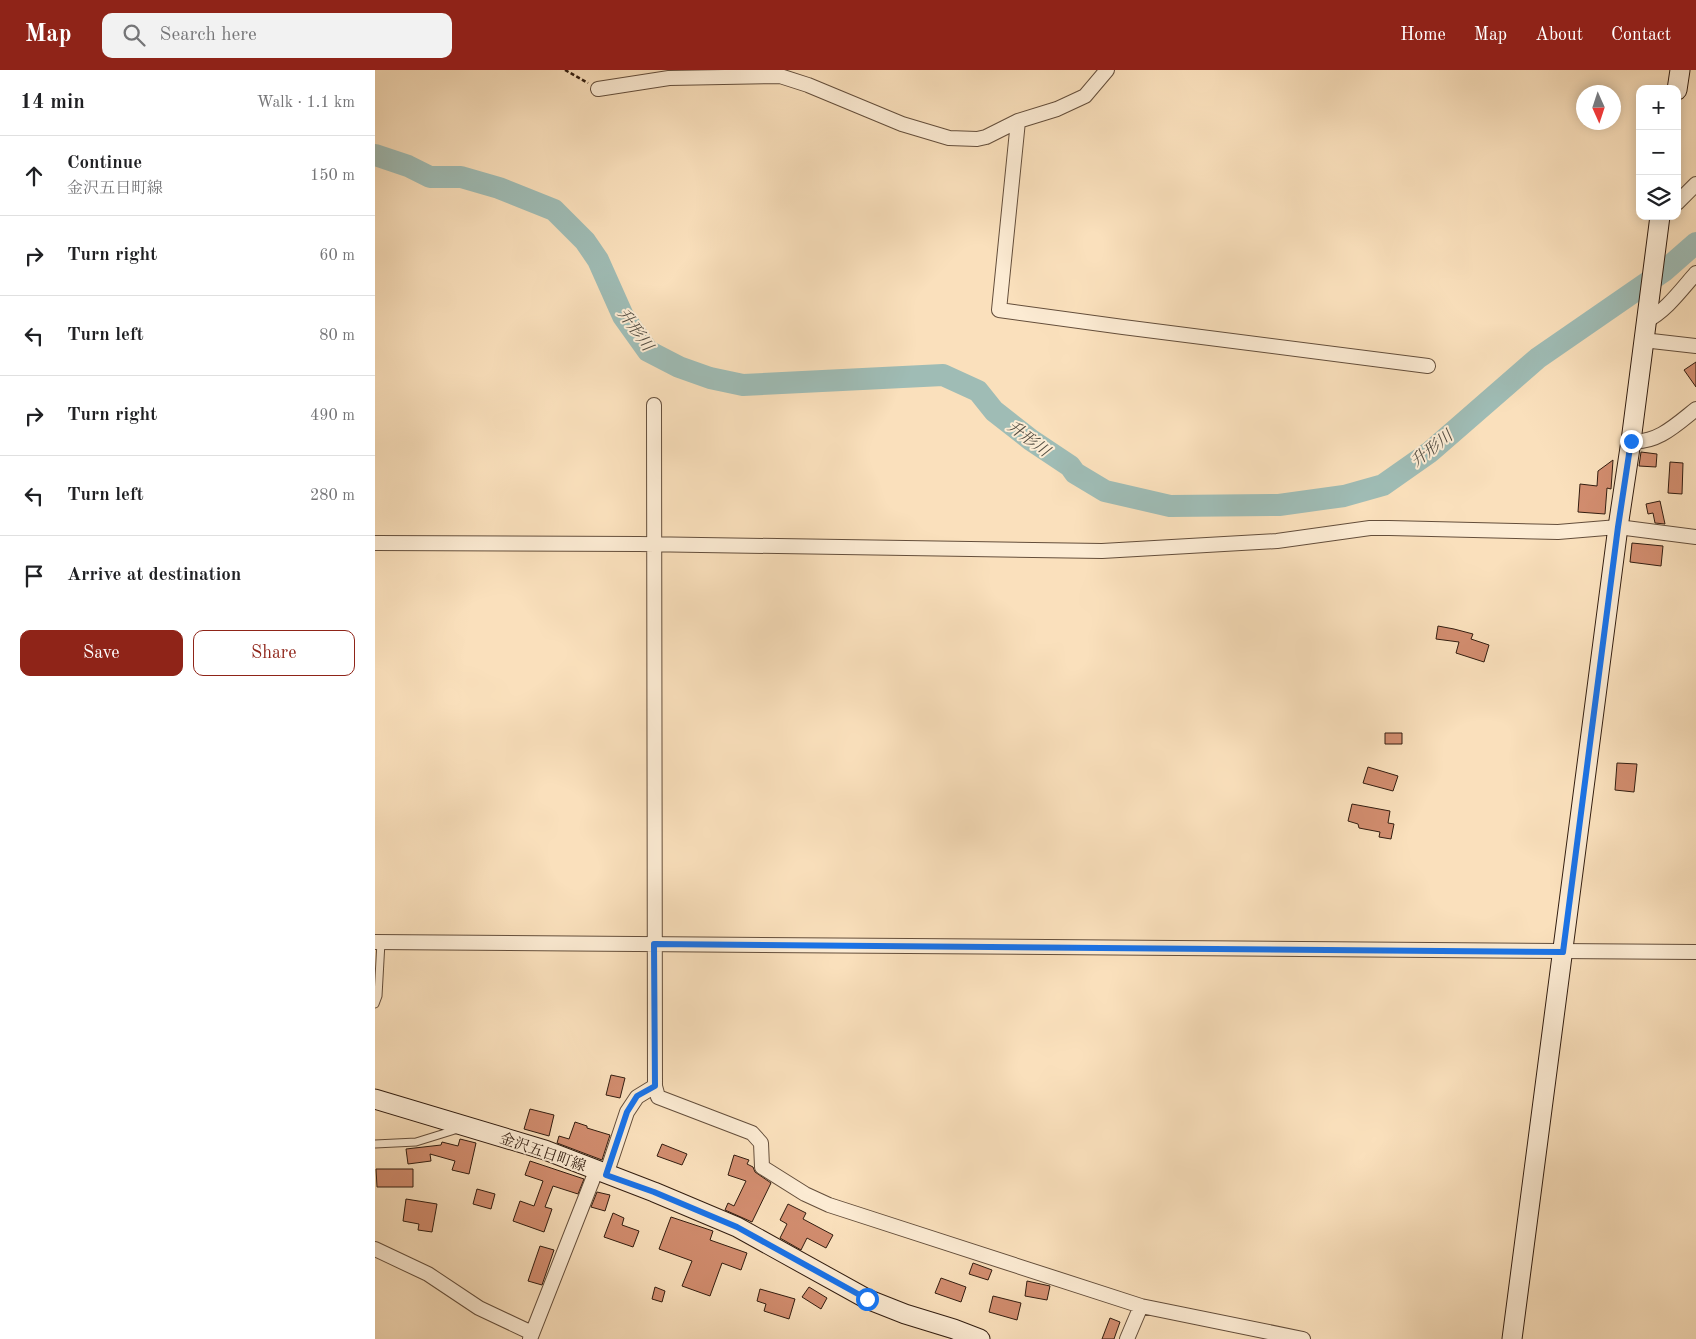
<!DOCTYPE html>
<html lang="en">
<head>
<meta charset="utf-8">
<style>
  body { margin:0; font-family:"Old Standard TT","Noto Serif JP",serif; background:#f2f2f2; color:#202124 }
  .controls { position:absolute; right:15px; top:15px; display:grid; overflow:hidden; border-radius:10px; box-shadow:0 2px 12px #0003 }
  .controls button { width:45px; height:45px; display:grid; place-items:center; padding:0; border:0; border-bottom:1px solid #e0e0e0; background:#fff; color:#202124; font:25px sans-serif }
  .compass { position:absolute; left:1201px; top:15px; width:45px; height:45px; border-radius:50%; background:#fff; box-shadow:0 2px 12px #0003; rotate:177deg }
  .stop { position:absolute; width:15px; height:15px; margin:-11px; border:4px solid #1a73e8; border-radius:50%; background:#fff }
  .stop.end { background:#1a73e8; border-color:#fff; box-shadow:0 1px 5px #0008 }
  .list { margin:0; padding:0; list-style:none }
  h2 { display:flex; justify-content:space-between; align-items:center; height:65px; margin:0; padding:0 20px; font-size:21px }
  h2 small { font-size:16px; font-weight:400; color:#757577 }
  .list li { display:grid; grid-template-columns:32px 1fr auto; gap:15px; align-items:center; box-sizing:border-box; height:80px; padding:0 20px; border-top:1px solid #e0e0e0 }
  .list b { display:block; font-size:19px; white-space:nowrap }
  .list p { margin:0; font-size:16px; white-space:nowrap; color:#757577 }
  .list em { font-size:16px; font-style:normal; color:#757577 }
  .actions { display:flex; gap:10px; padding:15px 20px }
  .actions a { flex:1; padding:11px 0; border:1px solid #8f2418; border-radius:10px; text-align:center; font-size:18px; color:#8f2418 }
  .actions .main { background:#8f2418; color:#fff }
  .icon { flex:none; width:28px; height:28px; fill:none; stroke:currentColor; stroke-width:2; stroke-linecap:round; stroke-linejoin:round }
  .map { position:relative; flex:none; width:1321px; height:1269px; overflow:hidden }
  header { display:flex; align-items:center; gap:30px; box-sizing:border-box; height:70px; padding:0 25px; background:#8f2418; color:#fff }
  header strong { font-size:24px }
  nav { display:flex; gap:28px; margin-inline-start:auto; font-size:18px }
  .search { width:350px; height:45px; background:#f2f2f2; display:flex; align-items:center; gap:12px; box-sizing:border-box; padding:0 18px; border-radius:10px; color:#757577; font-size:19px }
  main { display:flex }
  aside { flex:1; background:#fff }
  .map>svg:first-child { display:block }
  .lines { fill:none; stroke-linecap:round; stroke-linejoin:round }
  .river { stroke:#9fbcb5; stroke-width:22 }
  .building { fill:#d28d6f; stroke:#321d10 }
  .lane-casing { stroke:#644e3b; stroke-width:9 }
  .street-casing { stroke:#644e3b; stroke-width:16 }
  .secondary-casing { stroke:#321d10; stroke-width:21 }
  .path { stroke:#321d10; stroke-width:2.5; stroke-dasharray:4 2.5; stroke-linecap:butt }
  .lane { stroke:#fcebd3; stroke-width:7 }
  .street { stroke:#fcebd3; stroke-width:14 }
  .secondary { stroke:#fcebd3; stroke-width:19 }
  .route { stroke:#1a73e8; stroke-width:6 }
  .labels { text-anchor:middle; stroke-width:4; stroke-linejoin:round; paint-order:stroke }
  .street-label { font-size:15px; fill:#321d10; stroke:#fcebd3 }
  .water-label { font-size:16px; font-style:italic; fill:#534d42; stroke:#fcebd3 }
</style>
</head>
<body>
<header>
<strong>Map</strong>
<div class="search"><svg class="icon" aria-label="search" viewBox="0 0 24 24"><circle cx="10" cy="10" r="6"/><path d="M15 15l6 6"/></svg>Search here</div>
<nav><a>Home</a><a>Map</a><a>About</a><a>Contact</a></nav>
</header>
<main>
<aside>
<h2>14 min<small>Walk · 1.1 km</small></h2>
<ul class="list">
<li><svg class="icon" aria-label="ahead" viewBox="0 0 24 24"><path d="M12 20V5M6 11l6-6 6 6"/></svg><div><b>Continue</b><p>金沢五日町線</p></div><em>150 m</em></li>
<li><svg class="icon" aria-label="right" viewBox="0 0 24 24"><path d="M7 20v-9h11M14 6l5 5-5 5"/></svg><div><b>Turn right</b></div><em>60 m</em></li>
<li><svg class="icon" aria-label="left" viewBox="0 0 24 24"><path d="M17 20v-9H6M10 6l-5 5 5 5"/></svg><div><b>Turn left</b></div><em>80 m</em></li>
<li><svg class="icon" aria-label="right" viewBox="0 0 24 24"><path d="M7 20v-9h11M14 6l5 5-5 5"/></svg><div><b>Turn right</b></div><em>490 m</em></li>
<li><svg class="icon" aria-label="left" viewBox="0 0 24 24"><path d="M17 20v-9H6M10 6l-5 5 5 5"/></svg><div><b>Turn left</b></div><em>280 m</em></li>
<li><svg class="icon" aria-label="arrive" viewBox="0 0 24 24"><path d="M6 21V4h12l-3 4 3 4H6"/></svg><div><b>Arrive at destination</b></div></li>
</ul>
<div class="actions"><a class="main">Save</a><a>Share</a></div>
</aside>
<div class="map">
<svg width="1321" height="1269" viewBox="0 0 1321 1269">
  <rect width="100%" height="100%" fill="#fae0bc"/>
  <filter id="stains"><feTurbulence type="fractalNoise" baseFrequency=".004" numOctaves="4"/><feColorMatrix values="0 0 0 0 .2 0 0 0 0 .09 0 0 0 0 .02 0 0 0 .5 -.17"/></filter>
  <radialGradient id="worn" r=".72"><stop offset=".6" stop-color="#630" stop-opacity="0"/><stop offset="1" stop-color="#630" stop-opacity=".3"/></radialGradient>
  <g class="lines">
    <!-- river -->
    <path class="river" d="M 0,85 L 33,96 L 55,107 L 86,107 L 124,118 L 179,140 L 210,171 L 223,190 L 248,246 L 273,281 L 304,297 L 335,308 L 368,315 L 568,305 L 603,321 L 619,341 L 656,370 L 695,396 L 700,403 L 730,421 L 795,436 L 904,435 L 969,426 L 1008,415 L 1055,382 L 1163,288 L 1289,201 L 1321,173"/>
  </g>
  <!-- building -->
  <path class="building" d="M 1321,292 L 1321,317 L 1309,300 Z
    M 1266,382 L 1282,384 L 1281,397 L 1264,396 Z
    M 1238,390 L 1236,419 L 1232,418 L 1230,444 L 1203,442 L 1205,414 L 1222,416 L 1223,401 Z
    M 1295,392 L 1308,393 L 1307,424 L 1293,423 Z
    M 1285,431 L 1290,454 L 1280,453 L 1278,443 L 1273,444 L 1271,434 Z
    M 1257,473 L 1288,476 L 1286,496 L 1255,492 Z
    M 1063,556 L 1079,559 L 1098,564 L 1096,569 L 1114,575 L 1109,592 L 1081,583 L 1084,572 L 1061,569 Z
    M 1010,663 L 1027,663 L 1027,674 L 1010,674 Z
    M 1242,693 L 1262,694 L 1259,722 L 1240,720 Z
    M 993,697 L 1023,706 L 1018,721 L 988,713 Z
    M 977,734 L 1015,741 L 1013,753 L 1019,754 L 1016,769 L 1004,767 L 1005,762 L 984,758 L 983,754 L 973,751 Z
    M 236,1005 L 250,1008 L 245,1028 L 231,1025 Z
    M 155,1039 L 179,1045 L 174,1066 L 149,1059 Z
    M 200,1052 L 212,1056 L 212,1058 L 235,1065 L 227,1090 L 182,1073 L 184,1066 L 194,1069 Z
    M 85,1069 L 101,1073 L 94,1104 L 77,1100 L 80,1091 L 55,1084 L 56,1091 L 33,1094 L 31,1079 L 66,1075 L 67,1072 L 83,1076 Z
    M 287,1074 L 312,1084 L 307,1095 L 282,1086 Z
    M 359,1085 L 374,1090 L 372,1094 L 378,1097 L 380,1102 L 396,1113 L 377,1152 L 350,1140 L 353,1133 L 359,1136 L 371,1111 L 353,1105 Z
    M 155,1091 L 209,1109 L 203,1124 L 178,1116 L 170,1137 L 177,1139 L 169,1162 L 138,1151 L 145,1131 L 159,1136 L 168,1111 L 150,1105 Z
    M 1,1099 L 38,1099 L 38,1117 L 2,1117 Z
    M 102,1119 L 120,1124 L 116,1139 L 98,1134 Z
    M 222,1122 L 235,1125 L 230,1141 L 216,1137 Z
    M 31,1129 L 62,1134 L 57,1162 L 43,1160 L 44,1154 L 28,1151 Z
    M 413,1134 L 431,1143 L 428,1149 L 458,1165 L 451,1178 L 432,1168 L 426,1180 L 405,1168 L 412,1154 L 405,1150 Z
    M 238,1143 L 249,1148 L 247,1155 L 264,1161 L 258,1177 L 229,1167 Z
    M 296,1147 L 338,1161 L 335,1170 L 372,1183 L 366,1200 L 347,1193 L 335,1226 L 307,1216 L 317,1191 L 284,1179 Z
    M 165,1176 L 179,1180 L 167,1215 L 153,1211 Z
    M 598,1193 L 617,1200 L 613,1210 L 594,1204 Z
    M 566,1208 L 591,1217 L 586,1232 L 560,1223 Z
    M 652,1211 L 675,1216 L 672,1230 L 650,1226 Z
    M 280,1217 L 290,1221 L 287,1232 L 277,1229 Z
    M 434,1217 L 452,1228 L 446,1239 L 427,1227 Z
    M 385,1219 L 420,1229 L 414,1249 L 389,1241 L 391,1234 L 382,1231 Z
    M 618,1226 L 646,1233 L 642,1250 L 614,1242 Z
    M 735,1248 L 745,1252 L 739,1269 L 727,1269 Z"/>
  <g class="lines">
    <!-- lane casing -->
    <g class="lane-casing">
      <path id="lane" d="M 0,934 L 3,926 L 6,872
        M 0,1074 L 41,1072 L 83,1059"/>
    </g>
    <!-- street casing -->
    <g class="street-casing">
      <path id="street" d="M 223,19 L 294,8 L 405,6 L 433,15 L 527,54 L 574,68 L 602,69 L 611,67 L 643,51 L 682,39 L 710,26 L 732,0
        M 643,51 L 624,240 L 748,257 L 1053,296
        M 1302,133 L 1321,114
        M 1271,251 C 1291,241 1306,220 1321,203
        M 1268,270 L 1321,276
        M 279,335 L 280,1016 L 283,1027 L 377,1063 L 386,1073 L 387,1097 L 430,1124 L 454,1135 L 766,1236 L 928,1269
        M 1256,371 C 1282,374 1302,354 1321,339
        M 0,473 L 264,474 L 727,481 L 902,471 L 995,458 L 1014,458 L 1183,462 L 1243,457 L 1321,467
        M 0,872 L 1321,882
        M 231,1105 L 252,1042 L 262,1027 L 280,1016
        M 0,1179 L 53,1204 L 104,1238 L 157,1263
        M 155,1269 L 221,1101
        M 752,1269 L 766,1236"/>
    </g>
    <!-- secondary casing -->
    <g class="secondary-casing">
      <path id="secondary" d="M 1302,20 L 1305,0
        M 0,1029 L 170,1080 L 279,1122 L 362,1157 L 492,1229 L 530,1244 L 579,1259 L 605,1269
        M 1137,1269 L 1243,457 L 1256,371 L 1285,146"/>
    </g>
    <!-- path -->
    <path class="path" d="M 190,0 L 213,13"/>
    <!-- lane -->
    <use href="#lane" class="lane"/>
    <!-- street -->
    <use href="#street" class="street"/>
    <!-- secondary -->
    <use href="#secondary" class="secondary"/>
  </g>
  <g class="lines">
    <!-- route -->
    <path class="route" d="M 492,1229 L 362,1157 L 279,1122 L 231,1105 L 252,1042 L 262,1026 L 280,1016 L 279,874 L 1188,882 L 1243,457 L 1256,371"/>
  </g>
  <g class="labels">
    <!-- street labels -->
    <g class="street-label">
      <text transform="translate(168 1082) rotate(19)" y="5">金沢五日町線</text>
    </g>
    <!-- water labels -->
    <g class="water-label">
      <text transform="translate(261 259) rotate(54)" y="6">升形川</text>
      <text transform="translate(654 368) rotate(37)" y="6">升形川</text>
      <text transform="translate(1056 378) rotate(-38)" y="6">升形川</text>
    </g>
  </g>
  <rect width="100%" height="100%" filter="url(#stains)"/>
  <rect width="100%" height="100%" fill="url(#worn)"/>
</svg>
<div class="controls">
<button>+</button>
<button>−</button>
<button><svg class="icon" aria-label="layers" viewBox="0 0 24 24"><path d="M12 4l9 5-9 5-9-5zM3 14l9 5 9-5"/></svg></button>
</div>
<svg class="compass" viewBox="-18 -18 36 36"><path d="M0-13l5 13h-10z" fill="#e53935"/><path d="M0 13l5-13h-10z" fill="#757577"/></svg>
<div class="stop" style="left:492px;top:1229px"></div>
<div class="stop end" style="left:1256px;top:371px"></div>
</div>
</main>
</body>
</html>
